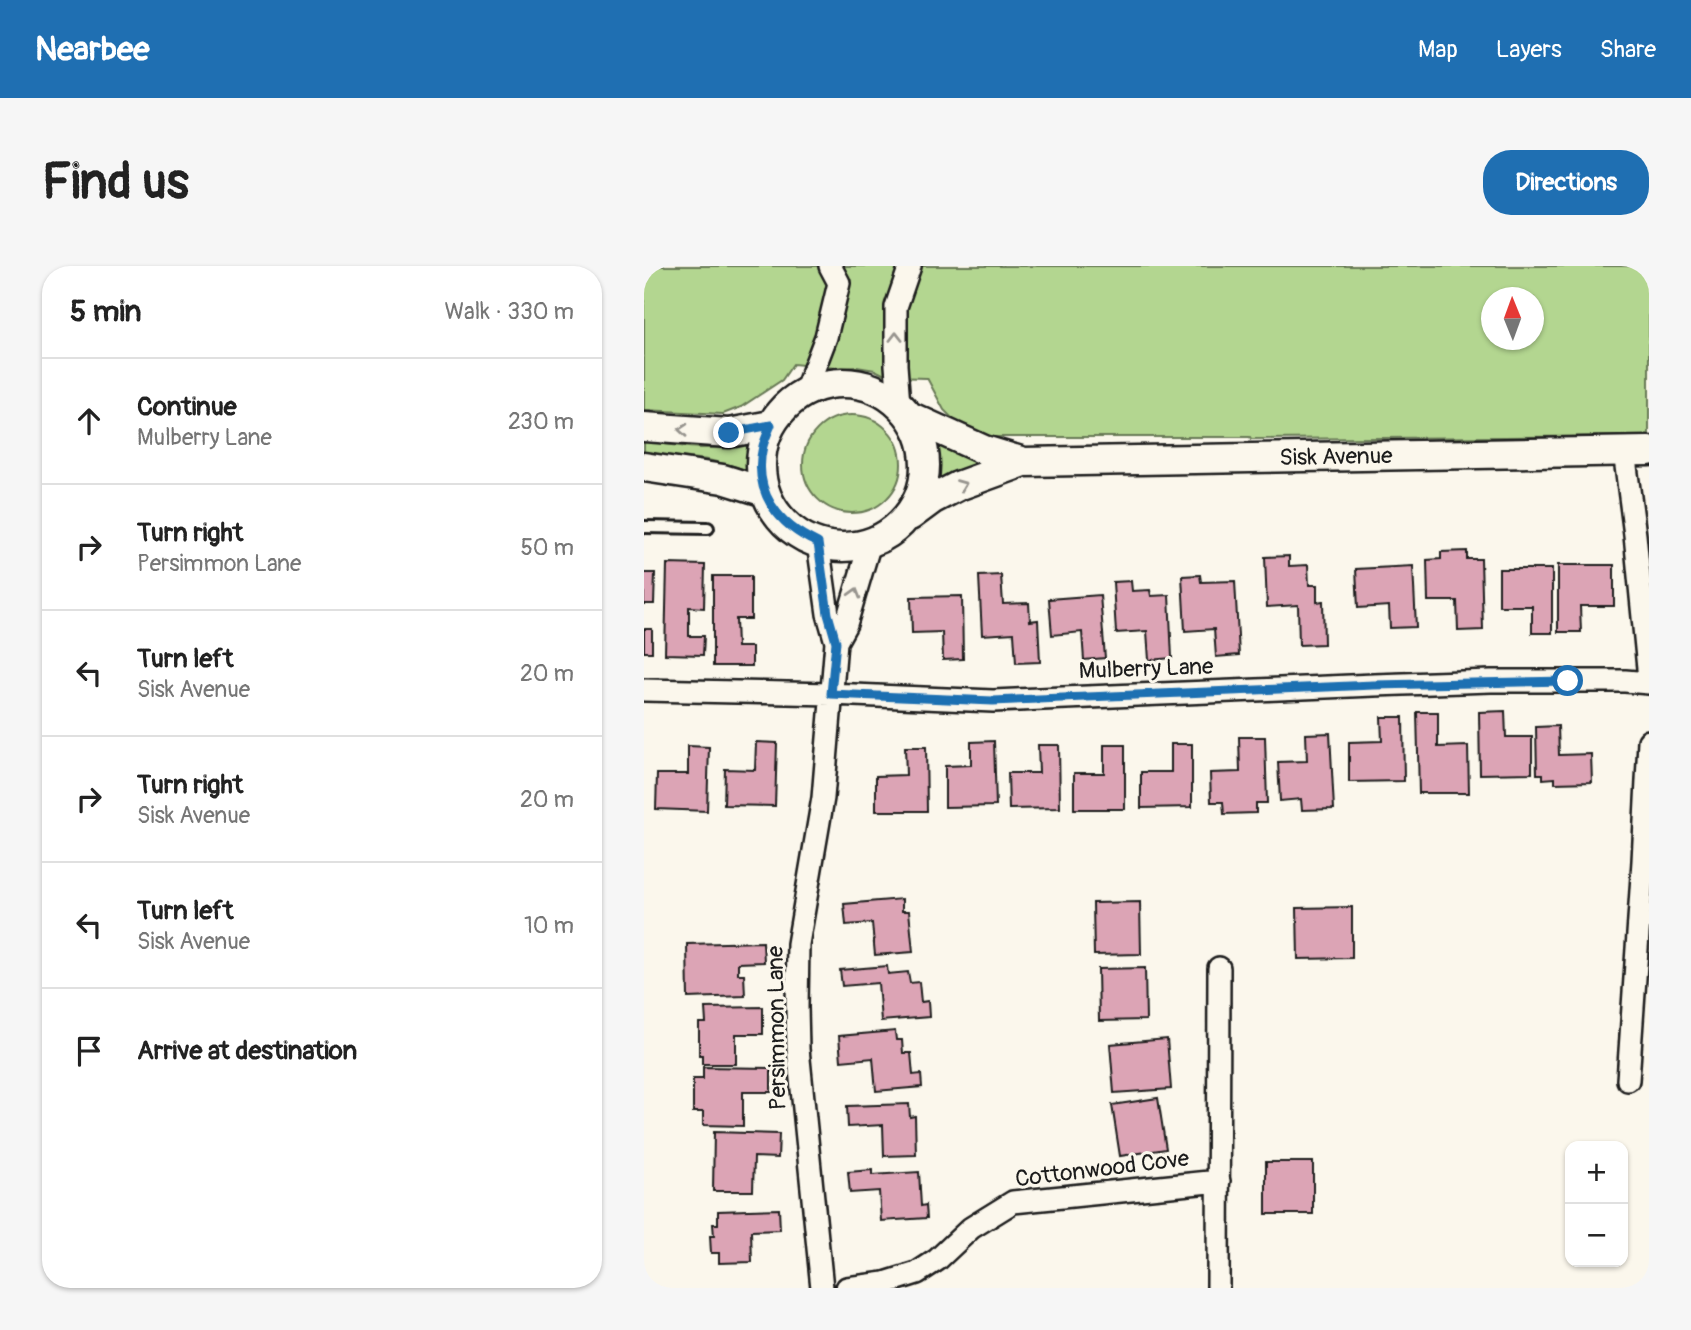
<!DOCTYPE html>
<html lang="en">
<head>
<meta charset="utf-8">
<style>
  body { margin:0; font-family:Pangolin,sans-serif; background:#f6f6f6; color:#222 }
  .controls { position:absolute; right:21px; bottom:21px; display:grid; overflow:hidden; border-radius:14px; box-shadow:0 2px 5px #0004 }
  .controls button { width:63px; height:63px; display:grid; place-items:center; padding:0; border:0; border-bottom:2px solid #e0e0e0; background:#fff; color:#222; font:35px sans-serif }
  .compass { position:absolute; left:837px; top:21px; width:63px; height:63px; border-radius:50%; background:#fff; box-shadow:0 2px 5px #0004; rotate:359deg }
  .stop { position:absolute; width:21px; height:21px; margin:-16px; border:5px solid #1f6fb2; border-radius:50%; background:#fff }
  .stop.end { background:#1f6fb2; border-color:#fff; box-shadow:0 2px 7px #0008 }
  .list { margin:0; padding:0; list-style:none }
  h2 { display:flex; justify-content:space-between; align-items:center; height:91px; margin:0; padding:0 28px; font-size:30px }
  h2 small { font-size:23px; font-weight:400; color:#767676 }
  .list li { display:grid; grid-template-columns:46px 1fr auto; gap:21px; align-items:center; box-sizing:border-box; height:126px; padding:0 28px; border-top:2px solid #e0e0e0 }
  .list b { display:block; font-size:26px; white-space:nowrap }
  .list p { margin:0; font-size:23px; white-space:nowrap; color:#767676 }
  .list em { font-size:23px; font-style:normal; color:#767676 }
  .icon { flex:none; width:38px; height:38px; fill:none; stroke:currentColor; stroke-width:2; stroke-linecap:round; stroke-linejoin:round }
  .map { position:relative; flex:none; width:1005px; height:1022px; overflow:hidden; border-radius:28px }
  header { display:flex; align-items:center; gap:42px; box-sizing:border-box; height:98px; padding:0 35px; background:#1f6fb2; color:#fff }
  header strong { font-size:33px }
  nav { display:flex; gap:38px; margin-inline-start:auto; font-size:24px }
  .intro { display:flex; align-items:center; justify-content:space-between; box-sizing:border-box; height:168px; padding:0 42px }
  h1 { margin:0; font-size:49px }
  .button { padding:18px 32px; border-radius:28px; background:#1f6fb2; color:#fff; font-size:24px; font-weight:700 }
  main { display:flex; gap:42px; padding:0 42px }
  aside { flex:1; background:#fff; border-radius:28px; box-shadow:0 2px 5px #0004 }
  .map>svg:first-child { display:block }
  .green { fill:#b3d690; stroke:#687956; stroke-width:2; fill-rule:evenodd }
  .building { fill:#dca4b5; stroke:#1c1c1c; stroke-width:2 }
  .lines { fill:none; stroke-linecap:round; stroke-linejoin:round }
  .lane-casing { stroke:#1c1c1c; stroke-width:16 }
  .street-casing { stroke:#1c1c1c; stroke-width:26 }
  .secondary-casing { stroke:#1c1c1c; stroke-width:33 }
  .lane { stroke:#fbf7ec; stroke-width:10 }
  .street { stroke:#fbf7ec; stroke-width:21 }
  .secondary { stroke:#fbf7ec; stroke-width:28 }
  .oneway { stroke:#97948e }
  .route { stroke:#1f6fb2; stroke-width:9 }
  .labels { text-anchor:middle; stroke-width:6; stroke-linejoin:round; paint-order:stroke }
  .street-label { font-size:23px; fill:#1c1c1c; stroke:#fbf7ec }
</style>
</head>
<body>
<header>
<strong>Nearbee</strong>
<nav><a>Map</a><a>Layers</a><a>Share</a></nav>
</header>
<div class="intro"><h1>Find us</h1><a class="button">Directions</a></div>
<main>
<aside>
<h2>5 min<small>Walk · 330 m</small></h2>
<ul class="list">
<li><svg class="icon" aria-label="ahead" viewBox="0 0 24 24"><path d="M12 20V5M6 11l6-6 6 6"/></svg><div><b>Continue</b><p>Mulberry Lane</p></div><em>230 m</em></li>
<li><svg class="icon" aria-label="right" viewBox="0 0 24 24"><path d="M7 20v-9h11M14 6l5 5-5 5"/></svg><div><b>Turn right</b><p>Persimmon Lane</p></div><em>50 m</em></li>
<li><svg class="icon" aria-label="left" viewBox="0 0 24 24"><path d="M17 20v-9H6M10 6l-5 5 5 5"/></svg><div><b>Turn left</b><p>Sisk Avenue</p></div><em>20 m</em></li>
<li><svg class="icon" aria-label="right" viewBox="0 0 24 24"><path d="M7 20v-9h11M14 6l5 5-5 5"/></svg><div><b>Turn right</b><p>Sisk Avenue</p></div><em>20 m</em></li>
<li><svg class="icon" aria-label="left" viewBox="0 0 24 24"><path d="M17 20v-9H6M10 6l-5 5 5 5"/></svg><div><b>Turn left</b><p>Sisk Avenue</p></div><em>10 m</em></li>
<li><svg class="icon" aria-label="arrive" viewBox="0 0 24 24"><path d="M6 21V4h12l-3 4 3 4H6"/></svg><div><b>Arrive at destination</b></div></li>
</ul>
</aside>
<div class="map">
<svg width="1005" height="1022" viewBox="0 0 1005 1022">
  <rect width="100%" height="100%" fill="#fbf7ec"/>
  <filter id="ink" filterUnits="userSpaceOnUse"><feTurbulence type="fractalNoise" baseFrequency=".0143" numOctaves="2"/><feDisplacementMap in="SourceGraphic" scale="14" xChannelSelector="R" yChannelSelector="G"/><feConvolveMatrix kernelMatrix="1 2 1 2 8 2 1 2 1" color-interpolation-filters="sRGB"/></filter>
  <g filter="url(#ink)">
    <!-- green -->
    <path class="green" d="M 0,0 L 1005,0 L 1005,170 L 607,173 L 606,171 L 343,171 L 316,160 L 300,144 L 283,112 L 245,111 L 231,104 L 213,101 L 192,102 L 149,98 L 138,114 L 97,141 L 79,148 L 0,144 ZM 848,32 L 890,32 L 890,74 L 848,74 Z
      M159 198a49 49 0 1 1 98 0a49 49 0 1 1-98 0Z
      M 117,171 L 113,210 L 93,201 L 64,194 L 0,187 L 0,175 C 19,178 37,181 56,182 C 76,183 98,177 117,171 Z
      M 281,172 L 346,196 L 278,236 C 286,209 289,199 281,172 Z"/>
    <!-- building -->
    <path class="building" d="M 823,285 L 823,293 L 837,293 L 839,364 L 814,365 L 813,335 L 784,335 L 783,294 L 797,293 L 797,286 Z
      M 645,290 L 645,300 L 664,299 L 665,319 L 673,319 L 673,336 L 679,335 L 680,378 L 655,379 L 654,339 L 623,341 L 621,291 Z
      M 23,298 L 61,299 L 60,342 L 45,341 L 45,370 L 60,370 L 59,389 L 21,388 Z
      M 914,299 L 970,299 L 970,340 L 936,340 L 937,366 L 914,366 Z
      M 769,300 L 772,361 L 746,362 L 745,340 L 714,342 L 712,303 Z
      M 855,303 L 908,303 L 908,367 L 888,367 L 888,340 L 855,340 Z
      M 0,307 L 11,307 L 10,338 L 0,338 Z
      M 357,309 L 359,338 L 385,337 L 386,355 L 394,354 L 396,396 L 372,397 L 370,367 L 338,369 L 335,310 Z
      M 556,309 L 557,316 L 591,315 L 595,389 L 572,391 L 570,363 L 541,365 L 538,310 Z
      M 69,310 L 107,310 L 107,353 L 92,353 L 93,381 L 108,381 L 108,400 L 69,400 Z
      M 487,315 L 488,325 L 506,324 L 507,330 L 525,329 L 528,392 L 505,394 L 503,365 L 472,367 L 469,316 Z
      M 456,329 L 461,392 L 440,394 L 438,366 L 408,369 L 405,333 Z
      M 318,330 L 319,393 L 299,394 L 298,366 L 268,367 L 267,331 Z
      M 0,363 L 8,363 L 8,386 L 0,386 Z
      M 861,445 L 862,471 L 888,471 L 888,507 L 836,508 L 835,446 Z
      M 773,446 L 794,446 L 794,481 L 824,480 L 825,527 L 775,527 Z
      M 737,451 L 759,451 L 760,515 L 705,516 L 705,476 L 738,475 Z
      M 914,460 L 915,489 L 947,488 L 948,516 L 911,517 L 911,512 L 899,513 L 899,508 L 893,508 L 892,461 Z
      M 686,467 L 690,543 L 658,544 L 657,533 L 636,535 L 634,496 L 663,495 L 662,468 Z
      M 595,471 L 621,471 L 623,537 L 612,537 L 612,547 L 580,548 L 579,536 L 567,536 L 566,507 L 596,506 Z
      M 350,475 L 352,540 L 301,541 L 301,500 L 327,499 L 327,476 Z
      M 112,476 L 133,477 L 131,540 L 80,539 L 81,503 L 111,504 Z
      M 527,478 L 548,478 L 548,541 L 497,542 L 497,506 L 527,506 Z
      M 394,479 L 415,479 L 416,542 L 365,543 L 364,507 L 395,507 Z
      M 460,479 L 481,479 L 481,543 L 430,543 L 430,507 L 460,507 Z
      M 44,480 L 65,481 L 63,545 L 12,543 L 13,508 L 44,508 Z
      M 261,481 L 282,481 L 283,545 L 232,545 L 232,510 L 262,509 Z
      M 258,633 L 258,645 L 265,645 L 269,686 L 231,689 L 228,657 L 202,659 L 200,638 Z
      M 496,636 L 497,688 L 450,689 L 449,637 Z
      M 708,641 L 708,692 L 654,693 L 653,642 Z
      M 119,676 L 120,696 L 94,697 L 94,708 L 100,708 L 101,730 L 44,732 L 43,678 Z
      M 243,700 L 244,708 L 264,706 L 266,717 L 275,716 L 277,736 L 284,735 L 285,751 L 237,755 L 234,717 L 198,720 L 196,704 Z
      M 501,702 L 502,754 L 455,755 L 454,703 Z
      M 119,741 L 119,768 L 92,768 L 92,798 L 58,798 L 58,789 L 55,789 L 55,757 L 62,757 L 61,742 Z
      M 251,765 L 252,774 L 258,774 L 259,787 L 267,787 L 269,809 L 277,808 L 278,821 L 232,825 L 229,792 L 197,795 L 195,770 Z
      M 523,773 L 527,823 L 470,827 L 466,778 Z
      M 59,801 L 127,802 L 127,826 L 99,826 L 99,860 L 59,859 L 59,846 L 49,846 L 49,813 L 59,813 Z
      M 514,832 L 522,883 L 476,890 L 468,839 Z
      M 265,838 L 266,851 L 271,850 L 272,889 L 240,890 L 239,859 L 204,861 L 203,840 Z
      M 70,866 L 135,868 L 134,892 L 110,891 L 109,925 L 69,925 Z
      M 622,896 L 669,896 L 669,948 L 622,948 Z
      M 228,904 L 228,909 L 275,906 L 277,940 L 282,939 L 283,952 L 237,955 L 235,925 L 206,927 L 204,906 Z
      M 135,943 L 136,964 L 107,965 L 108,996 L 75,997 L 75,987 L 67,987 L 66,970 L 70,970 L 69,958 L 74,958 L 74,945 Z"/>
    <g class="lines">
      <!-- lane casing -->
      <g class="lane-casing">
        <path id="lane" d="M 0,261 L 64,262"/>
      </g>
      <!-- street casing -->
      <g class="street-casing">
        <path id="street" d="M 161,126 L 182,71 L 195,17 L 186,0
          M 255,139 L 252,99 L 252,41 L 266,0
          M 980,185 L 991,269 L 1005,413
          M 174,277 L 184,348 L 192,376 L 179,532 L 154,678 L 153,741 L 154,783 L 178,1022
          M 192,376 L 202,358 L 226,277
          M 0,424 L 187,428 L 349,435 L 730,419 L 847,415 L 981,415 L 1005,417
          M 984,814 L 999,595 L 1005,475
          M 203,1022 L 241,1017 L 273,1007 L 293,994 L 327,962 L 369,936 L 575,915
          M 574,1022 L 575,702"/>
      </g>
      <!-- secondary casing -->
      <g class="secondary-casing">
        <path id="secondary" d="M117 199a82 82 0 1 1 164 0a82 82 0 1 1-164 0Z
          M 265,150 L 340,184 L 380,196 L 1005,185
          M 0,161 L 85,167 L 127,159
          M 0,201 L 79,213 L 121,226
          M 266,250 L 289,233 L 314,220 L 380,196"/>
      </g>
      <!-- lane -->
      <use href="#lane" class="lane"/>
      <!-- street -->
      <use href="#street" class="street"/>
      <!-- secondary -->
      <use href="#secondary" class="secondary"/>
    </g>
    <!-- one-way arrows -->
    <defs><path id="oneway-chevron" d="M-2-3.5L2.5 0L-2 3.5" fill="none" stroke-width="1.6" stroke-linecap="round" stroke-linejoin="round" transform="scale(1.75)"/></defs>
    <g class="oneway">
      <use href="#oneway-chevron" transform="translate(252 71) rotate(-90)"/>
      <use href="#oneway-chevron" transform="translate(39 164) rotate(-176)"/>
      <use href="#oneway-chevron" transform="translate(318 219) rotate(-22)"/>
      <use href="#oneway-chevron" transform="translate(211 327) rotate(-74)"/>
    </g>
  </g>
  <g class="lines" filter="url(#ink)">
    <!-- route -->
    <path class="route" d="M 85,167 L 127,159 C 124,166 121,173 119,180 C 108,226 134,259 174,277 L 184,348 L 192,376 L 187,428 L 349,435 L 730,419 L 924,415"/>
  </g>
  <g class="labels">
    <!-- street labels -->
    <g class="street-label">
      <text transform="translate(692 190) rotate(-1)" y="8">Sisk Avenue</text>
      <text transform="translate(502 402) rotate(-2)" y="8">Mulberry Lane</text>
      <text transform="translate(132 762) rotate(-91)" y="8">Persimmon Lane</text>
      <text transform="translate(458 902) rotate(-7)" y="8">Cottonwood Cove</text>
    </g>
  </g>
</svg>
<div class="controls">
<button>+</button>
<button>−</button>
</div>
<svg class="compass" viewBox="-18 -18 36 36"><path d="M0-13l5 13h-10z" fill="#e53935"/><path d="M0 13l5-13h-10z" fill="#767676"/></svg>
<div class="stop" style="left:924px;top:415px"></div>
<div class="stop end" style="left:85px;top:167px"></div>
</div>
</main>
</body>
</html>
